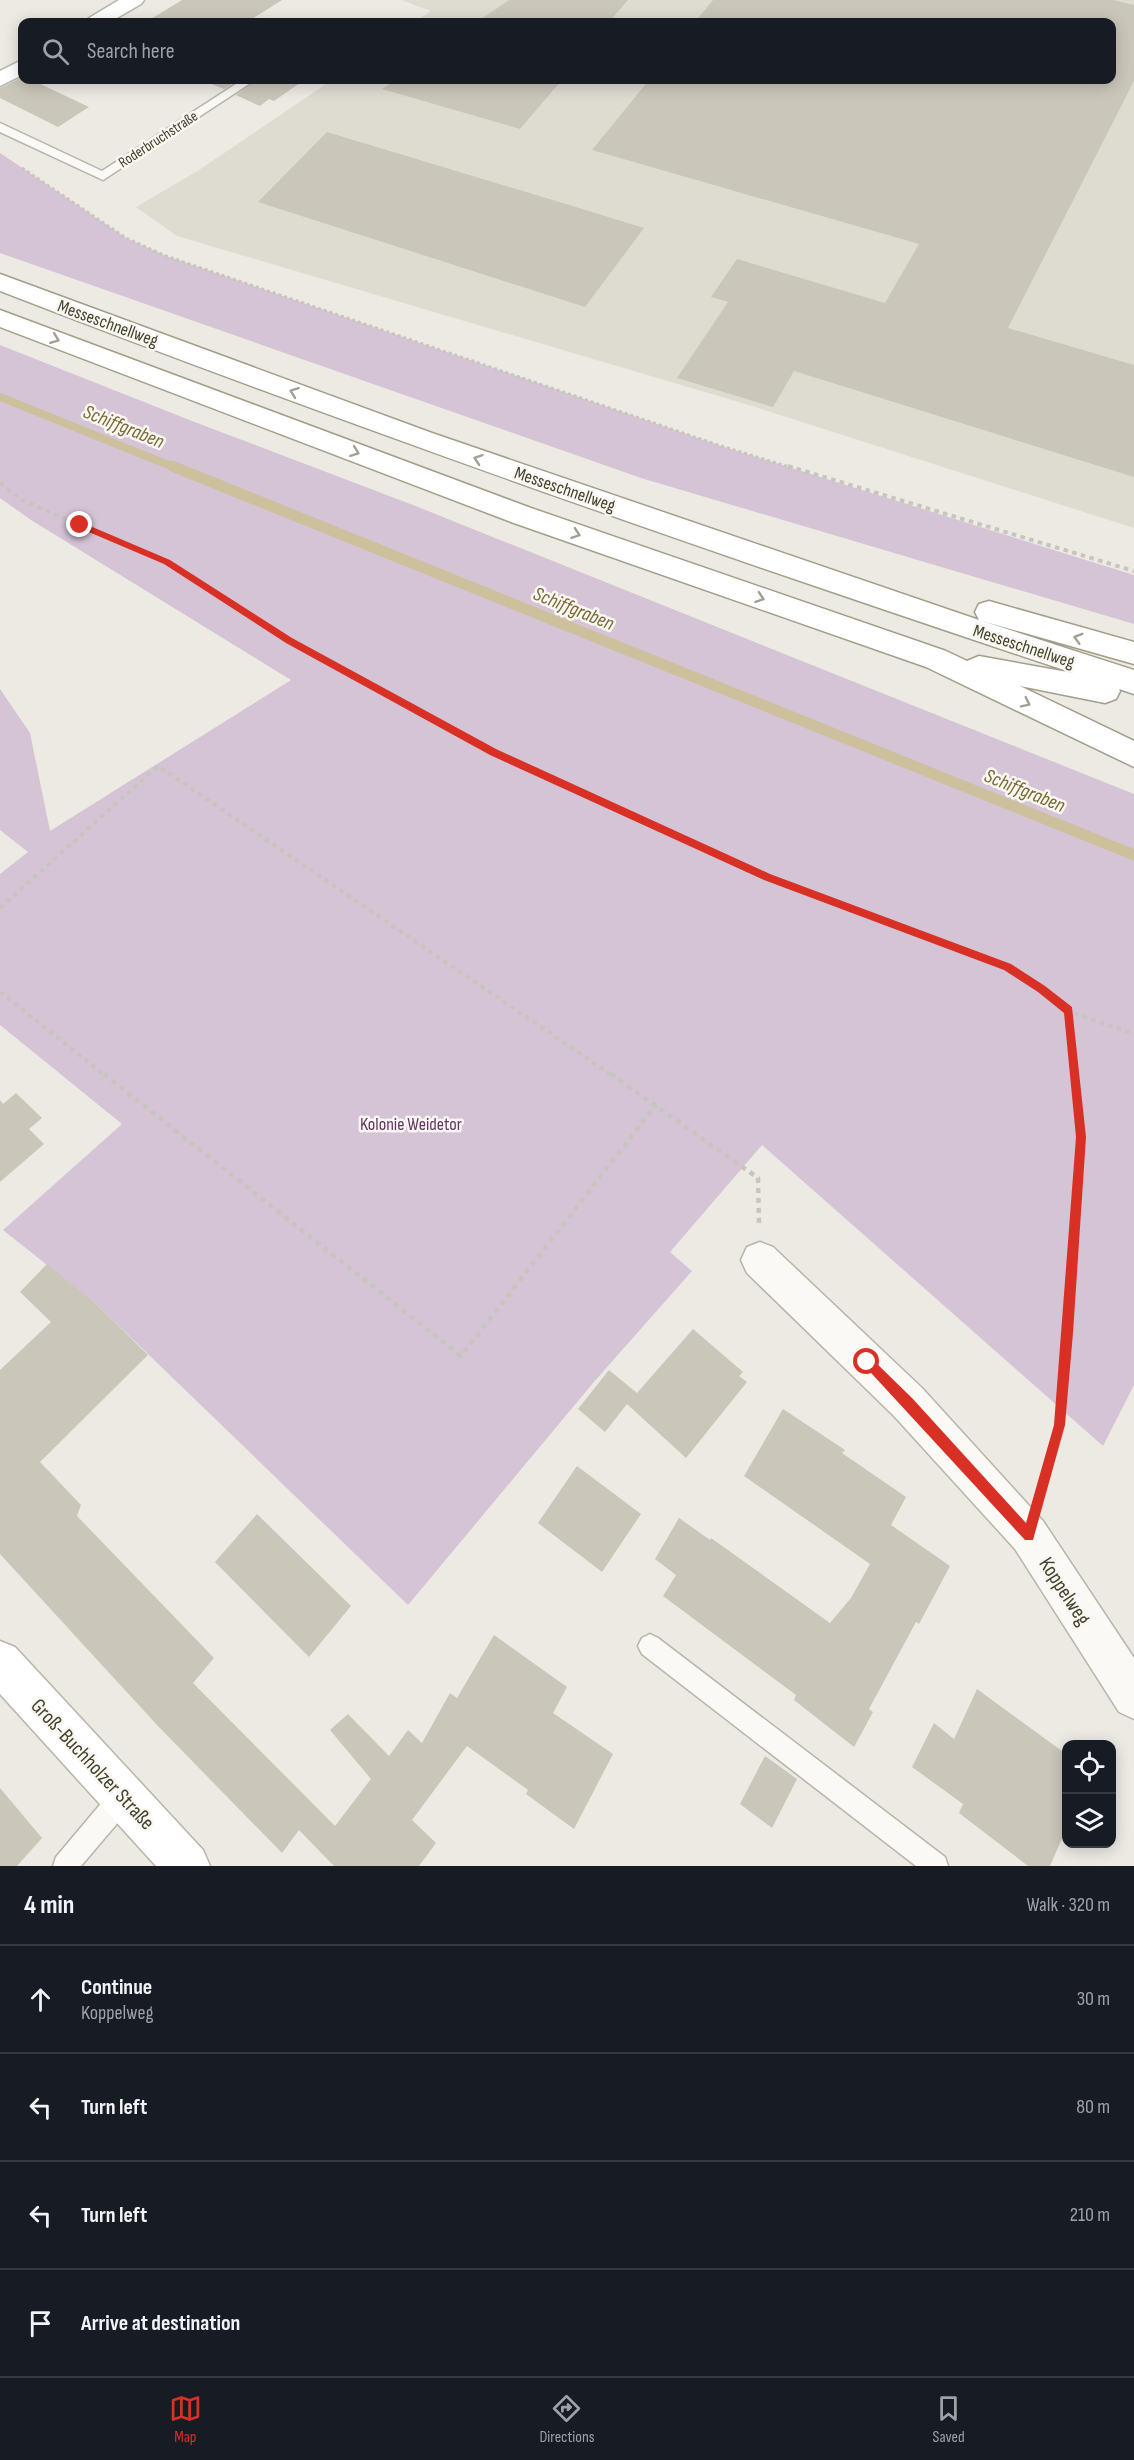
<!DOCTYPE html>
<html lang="en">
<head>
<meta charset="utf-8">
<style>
  body { margin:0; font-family:"Sofia Sans Condensed",sans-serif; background:#20242c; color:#f1f3f6 }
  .controls { position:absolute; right:18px; bottom:18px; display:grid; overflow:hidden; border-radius:12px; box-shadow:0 3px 15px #0003 }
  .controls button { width:54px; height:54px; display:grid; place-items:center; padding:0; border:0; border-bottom:2px solid #363941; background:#171b24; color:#f1f3f6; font:30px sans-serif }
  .stop { position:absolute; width:18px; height:18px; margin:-14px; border:4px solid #d93025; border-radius:50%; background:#fff }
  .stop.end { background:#d93025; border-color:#fff; box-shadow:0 2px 6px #0008 }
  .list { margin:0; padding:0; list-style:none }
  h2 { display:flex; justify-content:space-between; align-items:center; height:78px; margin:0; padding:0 24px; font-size:26px }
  h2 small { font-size:20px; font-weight:400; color:#9ea1a6 }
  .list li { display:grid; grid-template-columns:39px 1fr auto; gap:18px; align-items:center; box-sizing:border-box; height:108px; padding:0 24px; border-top:2px solid #363941 }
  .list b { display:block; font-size:22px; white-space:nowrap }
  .list p { margin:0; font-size:20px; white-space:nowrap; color:#9ea1a6 }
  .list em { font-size:20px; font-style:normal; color:#9ea1a6 }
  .icon { flex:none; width:33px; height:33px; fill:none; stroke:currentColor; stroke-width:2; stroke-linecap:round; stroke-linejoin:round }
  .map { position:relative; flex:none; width:1134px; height:1866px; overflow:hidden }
  .search { position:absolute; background:#171b24; box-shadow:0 3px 15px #0003; left:18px; right:18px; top:18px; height:66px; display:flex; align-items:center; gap:15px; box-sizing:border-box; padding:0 21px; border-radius:12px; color:#9ea1a6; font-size:22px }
  .sheet { height:510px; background:#171b24 }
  nav { display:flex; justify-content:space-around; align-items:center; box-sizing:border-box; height:84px; border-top:2px solid #363941; background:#171b24; font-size:16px; color:#9ea1a6 }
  nav a { display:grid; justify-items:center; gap:3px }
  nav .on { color:#d93025 }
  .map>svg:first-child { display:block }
  .built { fill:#dedcd1 }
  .green { fill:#d5c4d6 }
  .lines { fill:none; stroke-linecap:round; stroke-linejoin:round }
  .stream-far1 { stroke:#ccc09d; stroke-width:8 }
  .stream { stroke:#ccc09d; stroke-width:11 }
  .building { fill:#cac6ba }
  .lane-casing { stroke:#b7b4a8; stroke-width:3 }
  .street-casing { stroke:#b7b4a8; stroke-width:3 }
  .secondary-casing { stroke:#b7b4a8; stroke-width:3 }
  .highway-casing { stroke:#a39e8a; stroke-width:3 }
  .path-far2 { stroke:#c7c5bd; stroke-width:3; stroke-dasharray:3 3; stroke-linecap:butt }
  .path-far1 { stroke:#c7c5bd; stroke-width:4; stroke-dasharray:4.5 4.5; stroke-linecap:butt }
  .path { stroke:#c7c5bd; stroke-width:4.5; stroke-dasharray:5 5; stroke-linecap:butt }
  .lane { fill:#faf9f6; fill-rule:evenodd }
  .street { fill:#faf9f6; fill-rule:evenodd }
  .secondary { fill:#fff; fill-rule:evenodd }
  .highway { fill:#fff; fill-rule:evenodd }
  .oneway { stroke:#a2a094 }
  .route { fill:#d93025 }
  .labels { text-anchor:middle; stroke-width:5; stroke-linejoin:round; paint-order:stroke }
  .far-street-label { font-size:15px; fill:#45412a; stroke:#f9f7f3 }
  .street-label { font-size:18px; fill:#45412a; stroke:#f9f7f3 }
  .park-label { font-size:18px; fill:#613760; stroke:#f9f7f3 }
  .water-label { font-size:20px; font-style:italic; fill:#7a6a32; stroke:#f9f7f3 }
  .near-street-label { font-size:21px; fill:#45412a; stroke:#f9f7f3 }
</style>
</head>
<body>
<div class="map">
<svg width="1134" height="1866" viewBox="0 0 1134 1866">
  <rect width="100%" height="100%" fill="#eceae3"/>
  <!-- built -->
  <path class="built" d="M 401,0 L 1134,0 L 1134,528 L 752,406 L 177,236 L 136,207 L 199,170 L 332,80 L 1112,80 L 1112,22 L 415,22 L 431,11 Z"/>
  <!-- green -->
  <path class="green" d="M 0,153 L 126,238 L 166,256 L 721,446 L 1134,575 L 1134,624 L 641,478 L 0,253 Z
    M 0,345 L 192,421 L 413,505 L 1134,794 L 1134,1385 L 1103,1446 L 762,1145 L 670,1252 L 692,1271 L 593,1383 L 408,1605 L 95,1303 L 3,1230 L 122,1124 L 0,1025 L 0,874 L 28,852 L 0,830 L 0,689 L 30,733 L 50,831 L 291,680 L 31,520 L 0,498 Z"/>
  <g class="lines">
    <!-- stream-far1 -->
    <path class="stream-far1" d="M 0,397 L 176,468"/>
    <!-- stream -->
    <path class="stream" d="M 172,466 L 1134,855"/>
  </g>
  <!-- building -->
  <path class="building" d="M 182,0 L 282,0 L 249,21 L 253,22 L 146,22 Z
    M 509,0 L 628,0 L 609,22 L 477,22 Z
    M 713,0 L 1113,0 L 1134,5 L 1134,81 L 1008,328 L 1134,365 L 1134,477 L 794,371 L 773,407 L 677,378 L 728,302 L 711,297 L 737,259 L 885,303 L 919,244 L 592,150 L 649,80 L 1112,80 L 1112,22 L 695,22 Z
    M 22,77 L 22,80 L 32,80 L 89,107 L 58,127 L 0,98 L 0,88 Z
    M 202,80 L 239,80 L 224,89 Z
    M 257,80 L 304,80 L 274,101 L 269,99 L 260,106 L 236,95 Z
    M 396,80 L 562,80 L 520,129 L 382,89 Z
    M 327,132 L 566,204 L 644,228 L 585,307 L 258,202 Z
    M 16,1093 L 42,1118 L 29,1129 L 44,1144 L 0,1182 L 0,1100 L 3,1104 Z
    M 47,1264 L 95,1303 L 148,1355 L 40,1462 L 81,1505 L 77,1516 L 214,1658 L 193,1683 L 335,1826 L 371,1779 L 330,1730 L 348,1714 L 389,1756 L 408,1730 L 422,1743 L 450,1693 L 457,1698 L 494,1635 L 567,1687 L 553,1713 L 613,1754 L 574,1829 L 526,1794 L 528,1790 L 467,1746 L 412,1820 L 436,1843 L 419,1866 L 334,1866 L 299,1830 L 282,1853 L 157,1725 L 0,1554 L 0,1370 L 51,1322 L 20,1292 Z
    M 693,1329 L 743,1372 L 739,1376 L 747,1382 L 686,1458 L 627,1404 L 605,1432 L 578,1409 L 609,1370 L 637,1393 Z
    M 783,1409 L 845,1450 L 842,1453 L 906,1497 L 891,1525 L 950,1566 L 919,1624 L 916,1622 L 869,1709 L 873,1712 L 854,1747 L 794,1700 L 796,1695 L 663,1596 L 676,1575 L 655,1559 L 679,1518 L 710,1540 L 711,1538 L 830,1623 L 851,1598 L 870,1564 L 744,1476 Z
    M 577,1466 L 641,1514 L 602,1572 L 538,1523 Z
    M 257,1514 L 351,1606 L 309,1657 L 215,1562 Z
    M 977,1689 L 1066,1754 L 1066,1829 L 1050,1866 L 1028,1866 L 959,1813 L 963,1804 L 912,1767 L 934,1723 L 954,1739 Z
    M 765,1756 L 797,1779 L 772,1828 L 740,1804 Z
    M 0,1788 L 42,1838 L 17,1866 L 0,1866 Z"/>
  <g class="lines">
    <!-- lane casing -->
    <g class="lane-casing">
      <path id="lane" d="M 242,80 L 255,80 L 103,180 L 0,132 L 0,123 L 102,171 Z
        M 650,1634 L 658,1638 L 945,1857 L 948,1866 L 916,1866 L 642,1654 L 638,1646 L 642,1638 Z
        M 123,1785 L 132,1788 L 135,1797 L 132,1806 L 81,1866 L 53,1866 L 56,1857 L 114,1788 Z"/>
    </g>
    <!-- street casing -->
    <g class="street-casing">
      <path id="street" d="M 760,1242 L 773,1247 L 922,1388 L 1043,1521 L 1134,1658 L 1134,1719 L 1119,1712 L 1015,1549 L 894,1416 L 747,1273 L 741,1260 L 747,1247 Z"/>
    </g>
    <!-- secondary casing -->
    <g class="secondary-casing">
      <path id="secondary" d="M 119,0 L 144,0 L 141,4 L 110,22 L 86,22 L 89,18 Z
        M 22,60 L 22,75 L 0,86 L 0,71 Z
        M 0,1641 L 15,1647 L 203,1850 L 210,1866 L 156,1866 L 0,1694 Z"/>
    </g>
    <!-- highway casing -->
    <g class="highway-casing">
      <path id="highway" d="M 0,274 L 432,433 L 979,620 L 975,612 L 979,604 L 989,601 L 1134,642 L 1134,664 L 982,621 L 1134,670 L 1134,694 L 1119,689 L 1120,691 L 1116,699 L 1105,703 L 1020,686 L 1134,741 L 1134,767 L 926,667 L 511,522 L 0,327 L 0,310 L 531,508 L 946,651 L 967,661 L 979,656 L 1073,673 C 712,553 354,428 0,291 Z"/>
    </g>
    <!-- path-far2 -->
    <path class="path-far2" d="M 22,168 L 126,238 L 166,256 L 721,446 L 793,468"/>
    <!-- path-far1 -->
    <path class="path-far1" d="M 788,466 L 1134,571
      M 0,483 L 22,500 L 167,562 L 289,640 L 493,752 L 767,877 L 1007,967 L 1042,989 L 1068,1011
      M 0,908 L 158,766 L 613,1076
      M 0,992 L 106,1076
      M 1075,1076 L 1068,1011 L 1134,1034"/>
    <!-- path -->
    <path class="path" d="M 104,1074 L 461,1356 L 656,1105
      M 611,1074 L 758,1178 L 759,1223
      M 1042,1488 L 1060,1425 L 1081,1137 L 1075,1074"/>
    <!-- lane -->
    <use href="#lane" class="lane"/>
    <!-- street -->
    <use href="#street" class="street"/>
    <!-- secondary -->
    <use href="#secondary" class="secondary"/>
    <!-- highway -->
    <use href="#highway" class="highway"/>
  </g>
  <!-- one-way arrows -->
  <defs><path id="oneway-chevron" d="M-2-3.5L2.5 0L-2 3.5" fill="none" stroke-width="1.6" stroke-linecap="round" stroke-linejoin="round" transform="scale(1.5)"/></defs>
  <g class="oneway">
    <use href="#oneway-chevron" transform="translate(55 339) rotate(21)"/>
    <use href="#oneway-chevron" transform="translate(294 392) rotate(-160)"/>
    <use href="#oneway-chevron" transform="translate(355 452) rotate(21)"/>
    <use href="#oneway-chevron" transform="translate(478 459) rotate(-161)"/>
    <use href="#oneway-chevron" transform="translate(576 534) rotate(19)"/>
    <use href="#oneway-chevron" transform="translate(760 598) rotate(19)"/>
    <use href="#oneway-chevron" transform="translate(1078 638) rotate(-164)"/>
    <use href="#oneway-chevron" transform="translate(1026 703) rotate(26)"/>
  </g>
  <!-- route -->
  <path class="route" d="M 77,523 L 83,523 L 170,560 L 292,638 L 496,749 L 770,874 L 1011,964 L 1045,986 L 1072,1007 L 1086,1137 L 1073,1333 L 1065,1425 L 1033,1540 L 1025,1540 L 861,1362 L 863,1358 L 871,1358 L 912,1398 L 1026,1523 L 1054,1425 L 1076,1137 L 1064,1013 L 1038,992 L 1004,970 L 764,880 L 490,755 L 286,643 L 164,564 L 77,527 Z"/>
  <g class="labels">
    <!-- far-street labels -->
    <g class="far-street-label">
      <text transform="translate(158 139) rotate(-33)" y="5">Roderbruchstraße</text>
    </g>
    <!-- street labels -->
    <g class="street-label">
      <text transform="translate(108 323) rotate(20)" y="6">Messeschnellweg</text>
      <text transform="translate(565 489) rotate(19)" y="6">Messeschnellweg</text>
      <text transform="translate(1024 646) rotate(18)" y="6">Messeschnellweg</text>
    </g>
    <!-- park labels -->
    <g class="park-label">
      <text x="411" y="1130">Kolonie Weidetor</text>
    </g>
    <!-- water labels -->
    <g class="water-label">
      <text transform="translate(124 426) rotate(22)" y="7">Schiffgraben</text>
      <text transform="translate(574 608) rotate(22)" y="7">Schiffgraben</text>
      <text transform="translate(1025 790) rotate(22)" y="7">Schiffgraben</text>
    </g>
    <!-- near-street labels -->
    <g class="near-street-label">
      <text transform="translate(1065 1591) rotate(57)" y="7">Koppelweg</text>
      <text transform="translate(93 1764) rotate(47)" y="7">Groß-Buchholzer Straße</text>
    </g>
  </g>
</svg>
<div class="controls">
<button><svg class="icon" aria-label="locate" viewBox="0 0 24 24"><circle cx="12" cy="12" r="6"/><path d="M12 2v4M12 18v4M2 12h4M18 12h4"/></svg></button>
<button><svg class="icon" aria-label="layers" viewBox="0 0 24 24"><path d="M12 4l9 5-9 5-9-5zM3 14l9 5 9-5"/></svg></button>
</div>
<div class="stop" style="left:867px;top:1362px"></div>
<div class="stop end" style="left:80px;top:525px"></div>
<div class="search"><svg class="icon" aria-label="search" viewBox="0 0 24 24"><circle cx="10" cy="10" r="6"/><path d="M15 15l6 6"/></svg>Search here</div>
</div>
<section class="sheet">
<h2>4 min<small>Walk · 320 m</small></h2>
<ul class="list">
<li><svg class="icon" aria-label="ahead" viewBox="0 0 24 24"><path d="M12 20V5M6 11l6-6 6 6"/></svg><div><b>Continue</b><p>Koppelweg</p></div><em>30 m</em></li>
<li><svg class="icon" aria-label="left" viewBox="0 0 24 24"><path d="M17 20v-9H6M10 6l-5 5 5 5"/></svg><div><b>Turn left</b></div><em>80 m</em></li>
<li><svg class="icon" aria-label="left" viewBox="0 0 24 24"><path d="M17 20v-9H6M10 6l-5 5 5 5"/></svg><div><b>Turn left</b></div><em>210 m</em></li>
<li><svg class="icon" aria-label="arrive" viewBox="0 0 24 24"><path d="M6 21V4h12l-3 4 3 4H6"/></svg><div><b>Arrive at destination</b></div></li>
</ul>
</section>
<nav>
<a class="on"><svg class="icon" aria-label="map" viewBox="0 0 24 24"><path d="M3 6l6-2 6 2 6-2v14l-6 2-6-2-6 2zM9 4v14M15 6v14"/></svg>Map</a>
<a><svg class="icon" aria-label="directions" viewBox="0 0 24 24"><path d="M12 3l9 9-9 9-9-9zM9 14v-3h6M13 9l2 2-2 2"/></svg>Directions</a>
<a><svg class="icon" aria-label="saved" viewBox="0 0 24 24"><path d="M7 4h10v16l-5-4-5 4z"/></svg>Saved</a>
</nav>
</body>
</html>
